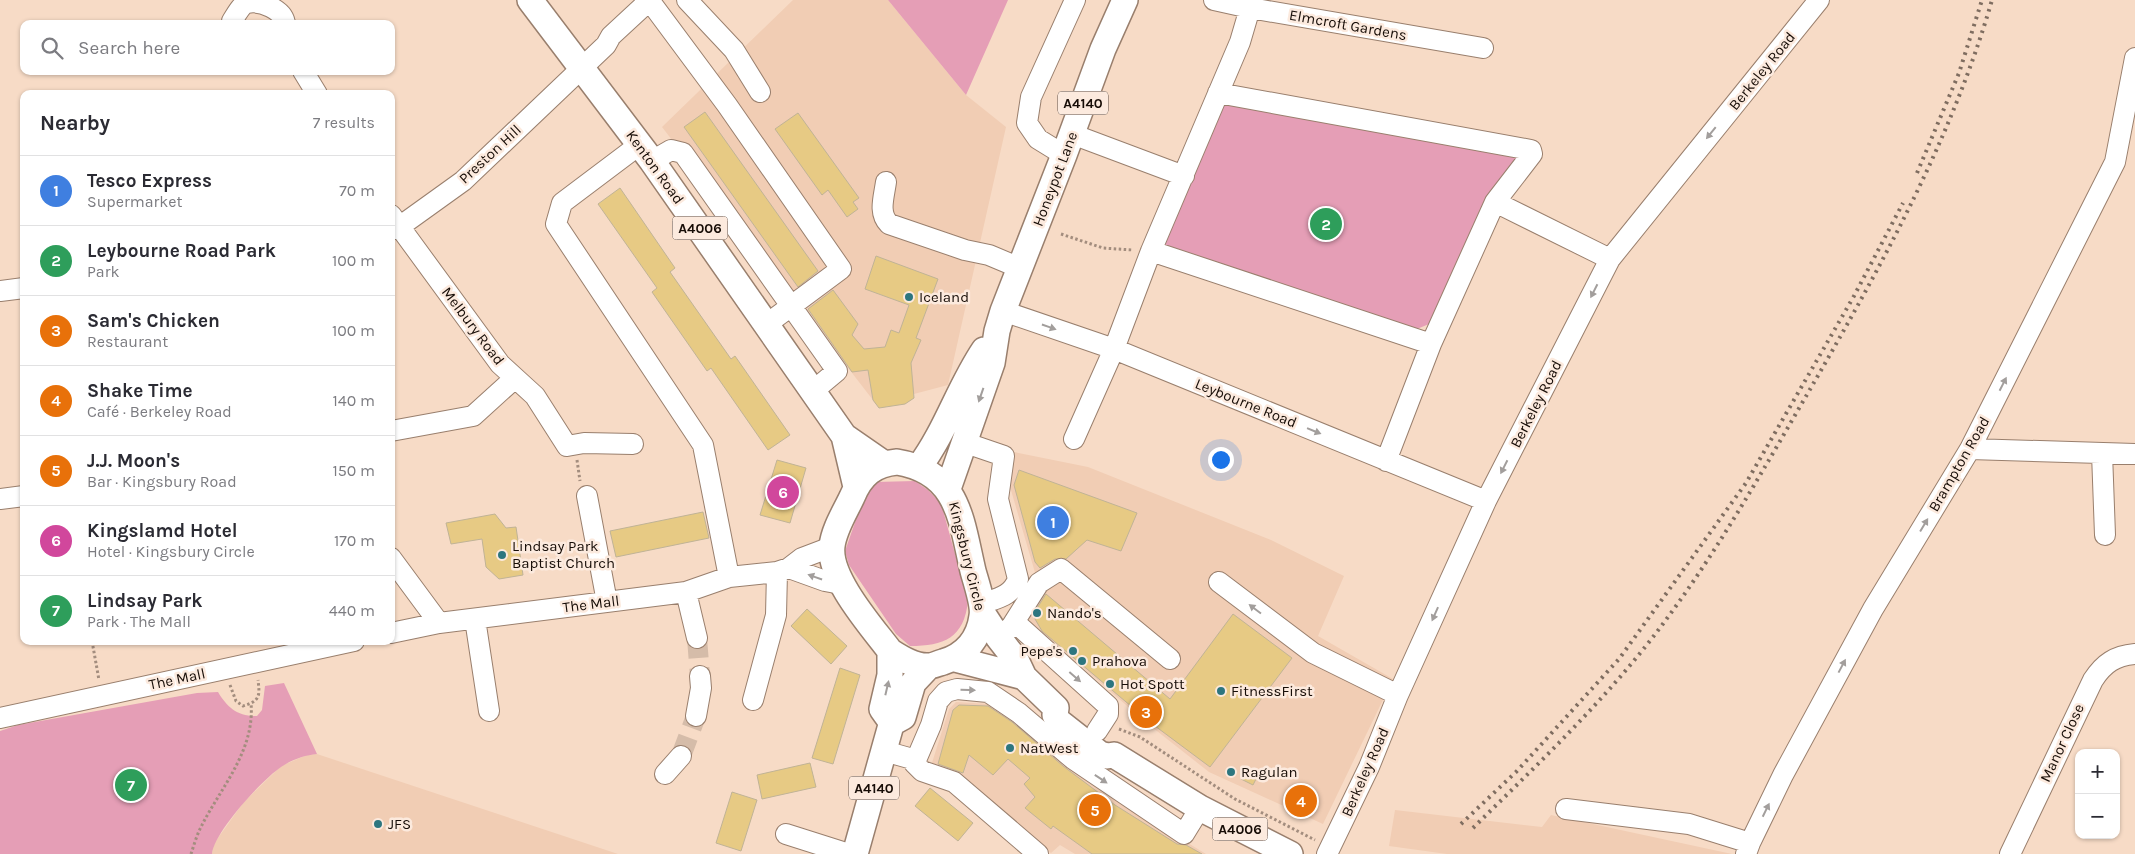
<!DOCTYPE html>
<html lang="en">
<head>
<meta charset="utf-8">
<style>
  body { margin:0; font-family:Karla,sans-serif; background:#f7f7f7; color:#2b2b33 }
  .controls { position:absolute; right:15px; bottom:15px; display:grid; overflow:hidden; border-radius:10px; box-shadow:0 1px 4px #0004 }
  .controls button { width:45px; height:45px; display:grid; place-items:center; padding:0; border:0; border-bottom:1px solid #e1e1e2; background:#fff; color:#2b2b33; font:25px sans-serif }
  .you { position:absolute; left:1220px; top:459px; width:18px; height:18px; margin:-12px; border:4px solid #fff; border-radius:50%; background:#1a73e8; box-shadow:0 0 0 8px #1a73e833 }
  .badge { display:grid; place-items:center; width:32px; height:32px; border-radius:50%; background:#111827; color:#fff; font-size:16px; font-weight:700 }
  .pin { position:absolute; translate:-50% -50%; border:2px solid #fff; box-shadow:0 1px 5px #0006 }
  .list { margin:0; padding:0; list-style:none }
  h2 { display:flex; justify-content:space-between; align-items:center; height:65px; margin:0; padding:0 20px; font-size:21px }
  h2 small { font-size:16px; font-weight:400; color:#7c7c81 }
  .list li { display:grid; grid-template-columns:32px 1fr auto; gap:15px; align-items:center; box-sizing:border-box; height:70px; padding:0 20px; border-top:1px solid #e1e1e2 }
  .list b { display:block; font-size:19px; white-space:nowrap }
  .list p { margin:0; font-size:16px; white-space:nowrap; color:#7c7c81 }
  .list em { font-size:16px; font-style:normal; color:#7c7c81 }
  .icon { flex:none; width:28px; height:28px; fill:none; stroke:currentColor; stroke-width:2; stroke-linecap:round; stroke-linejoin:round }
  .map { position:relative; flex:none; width:2135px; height:854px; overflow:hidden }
  .search { position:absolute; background:#fff; box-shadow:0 1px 4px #0004; left:20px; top:20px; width:375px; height:55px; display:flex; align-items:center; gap:12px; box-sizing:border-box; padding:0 18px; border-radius:10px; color:#7c7c81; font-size:19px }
  .panel { position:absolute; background:#fff; box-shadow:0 1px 4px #0004; left:20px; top:90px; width:375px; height:555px; border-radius:10px }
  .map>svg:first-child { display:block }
  .built { fill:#f1cdb4 }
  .green { fill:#e59eb6 }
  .building { fill:#e7ca84; stroke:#c0b396 }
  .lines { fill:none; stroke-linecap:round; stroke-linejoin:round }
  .minor-tunnel { stroke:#d5bca9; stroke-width:20; stroke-dasharray:20 10; stroke-linecap:butt }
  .minor-casing { stroke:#997f6d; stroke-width:22 }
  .major-casing { stroke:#997f6d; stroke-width:28 }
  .path { stroke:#a38d7e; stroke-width:3; stroke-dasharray:2.5 2.5; stroke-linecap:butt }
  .minor { stroke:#fff; stroke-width:20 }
  .major { stroke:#fff; stroke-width:25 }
  .rail { stroke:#7f6d60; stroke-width:4; stroke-dasharray:2.5 5; stroke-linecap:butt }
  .oneway { fill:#a29e9c }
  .poi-dot { fill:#2d767f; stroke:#fceade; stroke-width:2 }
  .labels { text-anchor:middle; stroke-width:5; stroke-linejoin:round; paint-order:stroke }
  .shield { fill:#fceade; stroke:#5c4f48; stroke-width:1 }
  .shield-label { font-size:14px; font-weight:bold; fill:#170d07 }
  .street-label { font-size:15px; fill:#170d07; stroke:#fceade }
  .poi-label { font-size:15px; fill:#170d07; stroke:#fceade; text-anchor:start }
</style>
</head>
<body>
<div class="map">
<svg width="2135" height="854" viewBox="0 0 2135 854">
  <rect width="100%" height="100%" fill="#f7dbc6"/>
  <!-- built -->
  <path class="built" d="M 793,0 L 888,0 L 966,95 L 1006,127 L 948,385 L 876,404 L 662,127 Z
    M 999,449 L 1088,467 L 1271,540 L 1344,576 L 1318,636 L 1393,679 L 1323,824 L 1209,772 L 1148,724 L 1029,621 L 1036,576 Z
    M 956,702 L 989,704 L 1088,782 L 1206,854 L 1075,854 L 1060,845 L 1051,853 L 961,778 L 931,766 L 949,709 Z
    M 317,754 L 618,854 L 212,854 L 213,845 L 243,803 L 281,766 L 307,755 Z
    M 1395,810 L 1542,827 L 1551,815 L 1732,854 L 1447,854 L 1389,846 Z"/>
  <!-- green -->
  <path class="green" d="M 888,0 L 1008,0 L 966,95 Z
    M 1224,100 L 1524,152 L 1434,322 L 1412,331 L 1163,247 Z
    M 915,481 L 928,490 L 941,503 L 968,601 C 964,638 944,646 910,646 L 896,634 L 849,565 L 845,551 L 866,491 L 875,482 Z
    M 284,683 L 317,754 C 305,755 291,760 281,767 C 262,780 214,832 212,854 L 0,854 L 0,731 L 18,725 L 197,693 L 218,692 C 227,707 238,717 257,716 L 262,710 L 265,686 Z"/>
  <!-- building -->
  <path class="building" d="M 705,112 L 818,271 L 798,287 L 684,127 Z
    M 798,113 L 859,198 L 853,202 L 858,209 L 847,217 L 828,190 L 822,195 L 775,129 Z
    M 620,188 L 675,268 L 670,272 L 731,359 L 735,356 L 790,435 L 768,450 L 711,368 L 707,371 L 652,292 L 657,288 L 598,204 Z
    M 876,256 L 938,279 L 916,338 L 921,340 L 911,363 L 914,398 L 905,404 L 879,408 L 873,400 L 868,370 L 852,372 L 808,309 L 833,290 L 858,324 L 852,335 L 864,349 L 885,347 L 891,330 L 899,333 L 909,305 L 865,289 Z
    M 777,460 L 806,468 L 790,523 L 760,515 Z
    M 1019,470 L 1137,513 L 1121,551 L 1087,540 L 1066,559 L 1055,559 L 1040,568 L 1035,562 L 1014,485 Z
    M 703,512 L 709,538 L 616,557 L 610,531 Z
    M 495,514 L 506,528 L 516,527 L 523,575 L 499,579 L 486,567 L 482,539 L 451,544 L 446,523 Z
    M 1046,594 L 1170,699 L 1233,614 L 1292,658 L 1210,767 L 1151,723 L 1042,631 L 1035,619 L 1034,613 Z
    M 807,609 L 847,646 L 831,664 L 791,626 Z
    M 840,668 L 860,675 L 833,764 L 812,758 Z
    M 959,705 L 988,706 L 1012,722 L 1063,766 L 1115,805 L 1177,844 L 1186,845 L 1202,854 L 1092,854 L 1053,826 L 1051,829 L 1025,808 L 1035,797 L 1024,784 L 1030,778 L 1008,759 L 993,775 L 969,755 L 963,773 L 938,764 L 953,710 Z
    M 810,763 L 816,787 L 762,799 L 757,775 Z
    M 1247,767 L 1259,773 L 1253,785 L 1241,779 Z
    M 930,788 L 973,823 L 958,841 L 915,806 Z
    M 732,792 L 757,800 L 741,851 L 716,843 Z"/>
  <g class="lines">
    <!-- minor-tunnel -->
    <path class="minor-tunnel" d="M 697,638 L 700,676
      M 681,756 L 696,716"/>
    <!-- minor casing -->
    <g class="minor-casing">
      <path id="minor" d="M 649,0 L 727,105 L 841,269 L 767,324
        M 687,0 L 734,50 L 760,92
        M 1214,0 L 1250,8 L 1483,48
        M 232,21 C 236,15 241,5 247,3 C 261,0 284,10 285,24
        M 303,71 L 317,94
        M 1218,93 L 1531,150 L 1532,154 L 1495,202 L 1431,344 L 1386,461
        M 1072,134 L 1184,176
        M 639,145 L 562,203 L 556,224 L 703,445 L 729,577
        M 1064,155 L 1038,139 L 1027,123 L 1031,97 L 1075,0
        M 652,161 L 671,150 L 683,153 L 837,371 L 813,391
        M 886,182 C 884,197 878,213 889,224 L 965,250 L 989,255 L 1020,268
        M 1495,202 L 1610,259
        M 391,215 L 500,364 L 535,396 L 567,446 L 584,443 L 633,444
        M 391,230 L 399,227 L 463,181 L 606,45 L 611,36 L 650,0
        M 1151,251 L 1431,344
        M 0,291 L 24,288
        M 1003,311 L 1114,349 L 1486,501
        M 391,431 L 473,416 L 515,378
        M 1074,439 L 1114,349 L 1151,251 L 1240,42 L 1250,8
        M 963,442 L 1004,456 L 998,499 L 1018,579 C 1011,597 997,598 981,604
        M 1970,449 L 2135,454
        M 2102,453 L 2105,535
        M 587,496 L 607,602
        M 0,499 L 24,496
        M 391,558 L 439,623
        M 789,568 L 825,581 L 841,584
        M 1219,582 L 1313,653 L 1398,695
        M 686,592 L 697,638
        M 475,619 L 489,711
        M 1011,627 L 1019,626 L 1108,706 L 1108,714 L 1097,731
        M 391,633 L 439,623 L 686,592 L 729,577 L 777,572 L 789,568 L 802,558 L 831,547
        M 998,637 L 1011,627 L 1039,583 L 1061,569 L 1170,659
        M 753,700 L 776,615 L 777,572
        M 696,716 L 701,688 L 700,676
        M 0,718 L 354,641
        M 884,751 L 916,760 L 931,725 L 938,701 L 946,692 L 957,689 L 988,692 L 1019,713 L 1073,759 L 1184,834 L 1200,808
        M 916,760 L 914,763 L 922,771 L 954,782 L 1038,854
        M 665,774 L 681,756
        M 1566,809 L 1689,824 L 1750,843
        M 786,834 L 849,854
        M 1327,854 L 1369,767 L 1398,695 L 1486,501 L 1610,259 L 1819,0
        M 1746,854 L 1750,843 L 1783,775 L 1873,609 L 1970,449 L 2115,162 L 2135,58
        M 2010,854 L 2093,680 C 2104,663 2115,656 2135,654"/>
    </g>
    <!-- major casing -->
    <g class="major-casing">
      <path id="major" d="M 530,0 L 652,161 L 844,436 L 883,463
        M 844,436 L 856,487
        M 897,462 C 959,472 961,520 973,571 C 976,582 984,605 982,616 C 979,639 966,655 943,662 C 939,663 933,666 929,666 C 915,667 901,658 890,651 C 872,627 828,578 832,546 C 834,529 845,512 852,497 C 861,475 874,464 897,462 Z
        M 919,467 C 946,431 959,387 984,350
        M 948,489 L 992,363 L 997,331 L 1003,311 L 1064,155 L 1103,49 L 1125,0
        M 983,614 L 998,637 L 1016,660 L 1024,677 L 1056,708 L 1055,715 L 1058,721 L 1100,754 L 1107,756 L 1114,755 L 1200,808 L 1290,854
        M 955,659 L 1024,677
        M 892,723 L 903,717 L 913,683 L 929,666
        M 855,854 L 891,725 L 892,723 L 882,709 L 890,675 L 890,651"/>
    </g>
    <!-- path -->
    <path class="path" d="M 1061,234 L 1103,248 L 1133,250
      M 577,460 L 580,481
      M 92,641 L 99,680
      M 230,685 L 236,701 L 243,706 C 260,701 260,696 258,680
      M 1119,729 L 1140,737 L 1235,799 L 1315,840
      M 191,854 C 194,845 197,834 202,825 C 222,786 255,750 251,703"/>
    <!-- minor -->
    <use href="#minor" class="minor"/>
    <!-- major -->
    <use href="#major" class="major"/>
    <!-- rail -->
    <path class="rail" d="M 1917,173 L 1959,73 L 1982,0
      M 1461,824 L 1517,771 L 1619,659 L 1746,483 L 1854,296 L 1903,203
      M 1473,828 C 1541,761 1612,694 1668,617 C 1719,548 1762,472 1805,398 C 1878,272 1951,142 1992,0"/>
  </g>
  <!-- one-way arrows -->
  <defs><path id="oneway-solid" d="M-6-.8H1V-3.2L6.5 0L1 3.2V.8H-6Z" transform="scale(1.25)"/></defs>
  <g class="oneway">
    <use href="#oneway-solid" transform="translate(1711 133) rotate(129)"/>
    <use href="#oneway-solid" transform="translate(1594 291) rotate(117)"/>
    <use href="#oneway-solid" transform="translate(1049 327) rotate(19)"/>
    <use href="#oneway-solid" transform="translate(2003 384) rotate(-63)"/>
    <use href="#oneway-solid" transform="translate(981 395) rotate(109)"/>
    <use href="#oneway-solid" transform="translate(1314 431) rotate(22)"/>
    <use href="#oneway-solid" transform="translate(1504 467) rotate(117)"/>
    <use href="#oneway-solid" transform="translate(1924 525) rotate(-59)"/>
    <use href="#oneway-solid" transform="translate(815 577) rotate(-161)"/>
    <use href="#oneway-solid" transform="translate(1255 609) rotate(-143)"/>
    <use href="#oneway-solid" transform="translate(1435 614) rotate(114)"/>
    <use href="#oneway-solid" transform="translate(1842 666) rotate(-62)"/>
    <use href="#oneway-solid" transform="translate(1075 677) rotate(41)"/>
    <use href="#oneway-solid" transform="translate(887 688) rotate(-77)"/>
    <use href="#oneway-solid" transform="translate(968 690) rotate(2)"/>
    <use href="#oneway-solid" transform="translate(1101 779) rotate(34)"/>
    <use href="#oneway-solid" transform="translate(1766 810) rotate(-64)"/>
  </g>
  <!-- markers -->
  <g class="poi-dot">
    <circle cx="909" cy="297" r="5"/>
    <circle cx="502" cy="555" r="5"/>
    <circle cx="1037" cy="613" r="5"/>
    <circle cx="1073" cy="651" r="5"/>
    <circle cx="1082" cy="661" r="5"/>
    <circle cx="1110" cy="684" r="5"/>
    <circle cx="1221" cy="691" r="5"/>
    <circle cx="1010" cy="748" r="5"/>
    <circle cx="1231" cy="772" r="5"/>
    <circle cx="378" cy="824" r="5"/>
  </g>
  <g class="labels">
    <!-- shield labels -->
    <g class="shield">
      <rect x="1058" y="91.5" width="50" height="23" rx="4"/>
      <rect x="672.5" y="216.5" width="55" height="23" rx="4"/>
      <rect x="849" y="776.5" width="50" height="23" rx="4"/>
      <rect x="1212.5" y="817.5" width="55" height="23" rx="4"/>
    </g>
    <g class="shield-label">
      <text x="1083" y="108">A4140</text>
      <text x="700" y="233">A4006</text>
      <text x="874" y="793">A4140</text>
      <text x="1240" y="834">A4006</text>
    </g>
    <!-- street labels -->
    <g class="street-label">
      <text transform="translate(1348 25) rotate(10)" y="5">Elmcroft Gardens</text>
      <text transform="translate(1762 71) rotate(-51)" y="5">Berkeley Road</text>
      <text transform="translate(490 154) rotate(-43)" y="5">Preston Hill</text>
      <text transform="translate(655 167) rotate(54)" y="5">Kenton Road</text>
      <text transform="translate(1055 179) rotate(-69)" y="5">Honeypot Lane</text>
      <text transform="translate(473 326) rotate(53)" y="5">Melbury Road</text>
      <text transform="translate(1246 403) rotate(22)" y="5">Leybourne Road</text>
      <text transform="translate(1536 404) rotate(-63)" y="5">Berkeley Road</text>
      <text transform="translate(1959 464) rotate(-60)" y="5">Brampton Road</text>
      <text transform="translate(967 556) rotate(76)" y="5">Kingsbury Circle</text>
      <text transform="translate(591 604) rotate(-7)" y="5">The Mall</text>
      <text transform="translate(177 679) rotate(-12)" y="5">The Mall</text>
      <text transform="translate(2062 743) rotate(-65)" y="5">Manor Close</text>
      <text transform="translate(1365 772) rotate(-66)" y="5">Berkeley Road</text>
    </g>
    <!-- poi labels -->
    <g class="poi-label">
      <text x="919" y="302">Iceland</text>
      <text x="512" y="551">Lindsay Park<tspan x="512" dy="17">Baptist Church</tspan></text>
      <text x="1047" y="618">Nando's</text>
      <text x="1063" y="656" text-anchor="end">Pepe's</text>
      <text x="1092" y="666">Prahova</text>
      <text x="1120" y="689">Hot Spott</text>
      <text x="1231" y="696">FitnessFirst</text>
      <text x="1020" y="753">NatWest</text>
      <text x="1241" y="777">Ragulan</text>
      <text x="388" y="829">JFS</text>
    </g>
  </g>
</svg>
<div class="controls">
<button>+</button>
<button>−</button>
</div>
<div class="you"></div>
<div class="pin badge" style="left:1053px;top:522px;background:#3f7fe0">1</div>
<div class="pin badge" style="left:1326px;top:224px;background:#2e9e5b">2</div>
<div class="pin badge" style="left:1146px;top:712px;background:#e8710a">3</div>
<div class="pin badge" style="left:1301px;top:801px;background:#e8710a">4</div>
<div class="pin badge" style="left:1095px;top:810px;background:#e8710a">5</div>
<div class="pin badge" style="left:783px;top:492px;background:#d1479c">6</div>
<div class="pin badge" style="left:131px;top:785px;background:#2e9e5b">7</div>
<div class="search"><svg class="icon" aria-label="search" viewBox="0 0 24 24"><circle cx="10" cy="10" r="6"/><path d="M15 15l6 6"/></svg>Search here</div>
<section class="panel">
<h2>Nearby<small>7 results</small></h2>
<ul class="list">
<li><span class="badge" style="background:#3f7fe0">1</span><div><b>Tesco Express</b><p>Supermarket</p></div><em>70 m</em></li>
<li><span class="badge" style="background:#2e9e5b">2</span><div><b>Leybourne Road Park</b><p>Park</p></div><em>100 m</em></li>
<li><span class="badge" style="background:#e8710a">3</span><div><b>Sam's Chicken</b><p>Restaurant</p></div><em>100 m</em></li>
<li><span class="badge" style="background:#e8710a">4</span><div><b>Shake Time</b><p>Café · Berkeley Road</p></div><em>140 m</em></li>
<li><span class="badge" style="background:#e8710a">5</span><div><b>J.J. Moon's</b><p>Bar · Kingsbury Road</p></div><em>150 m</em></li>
<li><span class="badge" style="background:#d1479c">6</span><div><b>Kingslamd Hotel</b><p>Hotel · Kingsbury Circle</p></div><em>170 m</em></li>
<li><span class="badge" style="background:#2e9e5b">7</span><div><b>Lindsay Park</b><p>Park · The Mall</p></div><em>440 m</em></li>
</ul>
</section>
</div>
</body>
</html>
